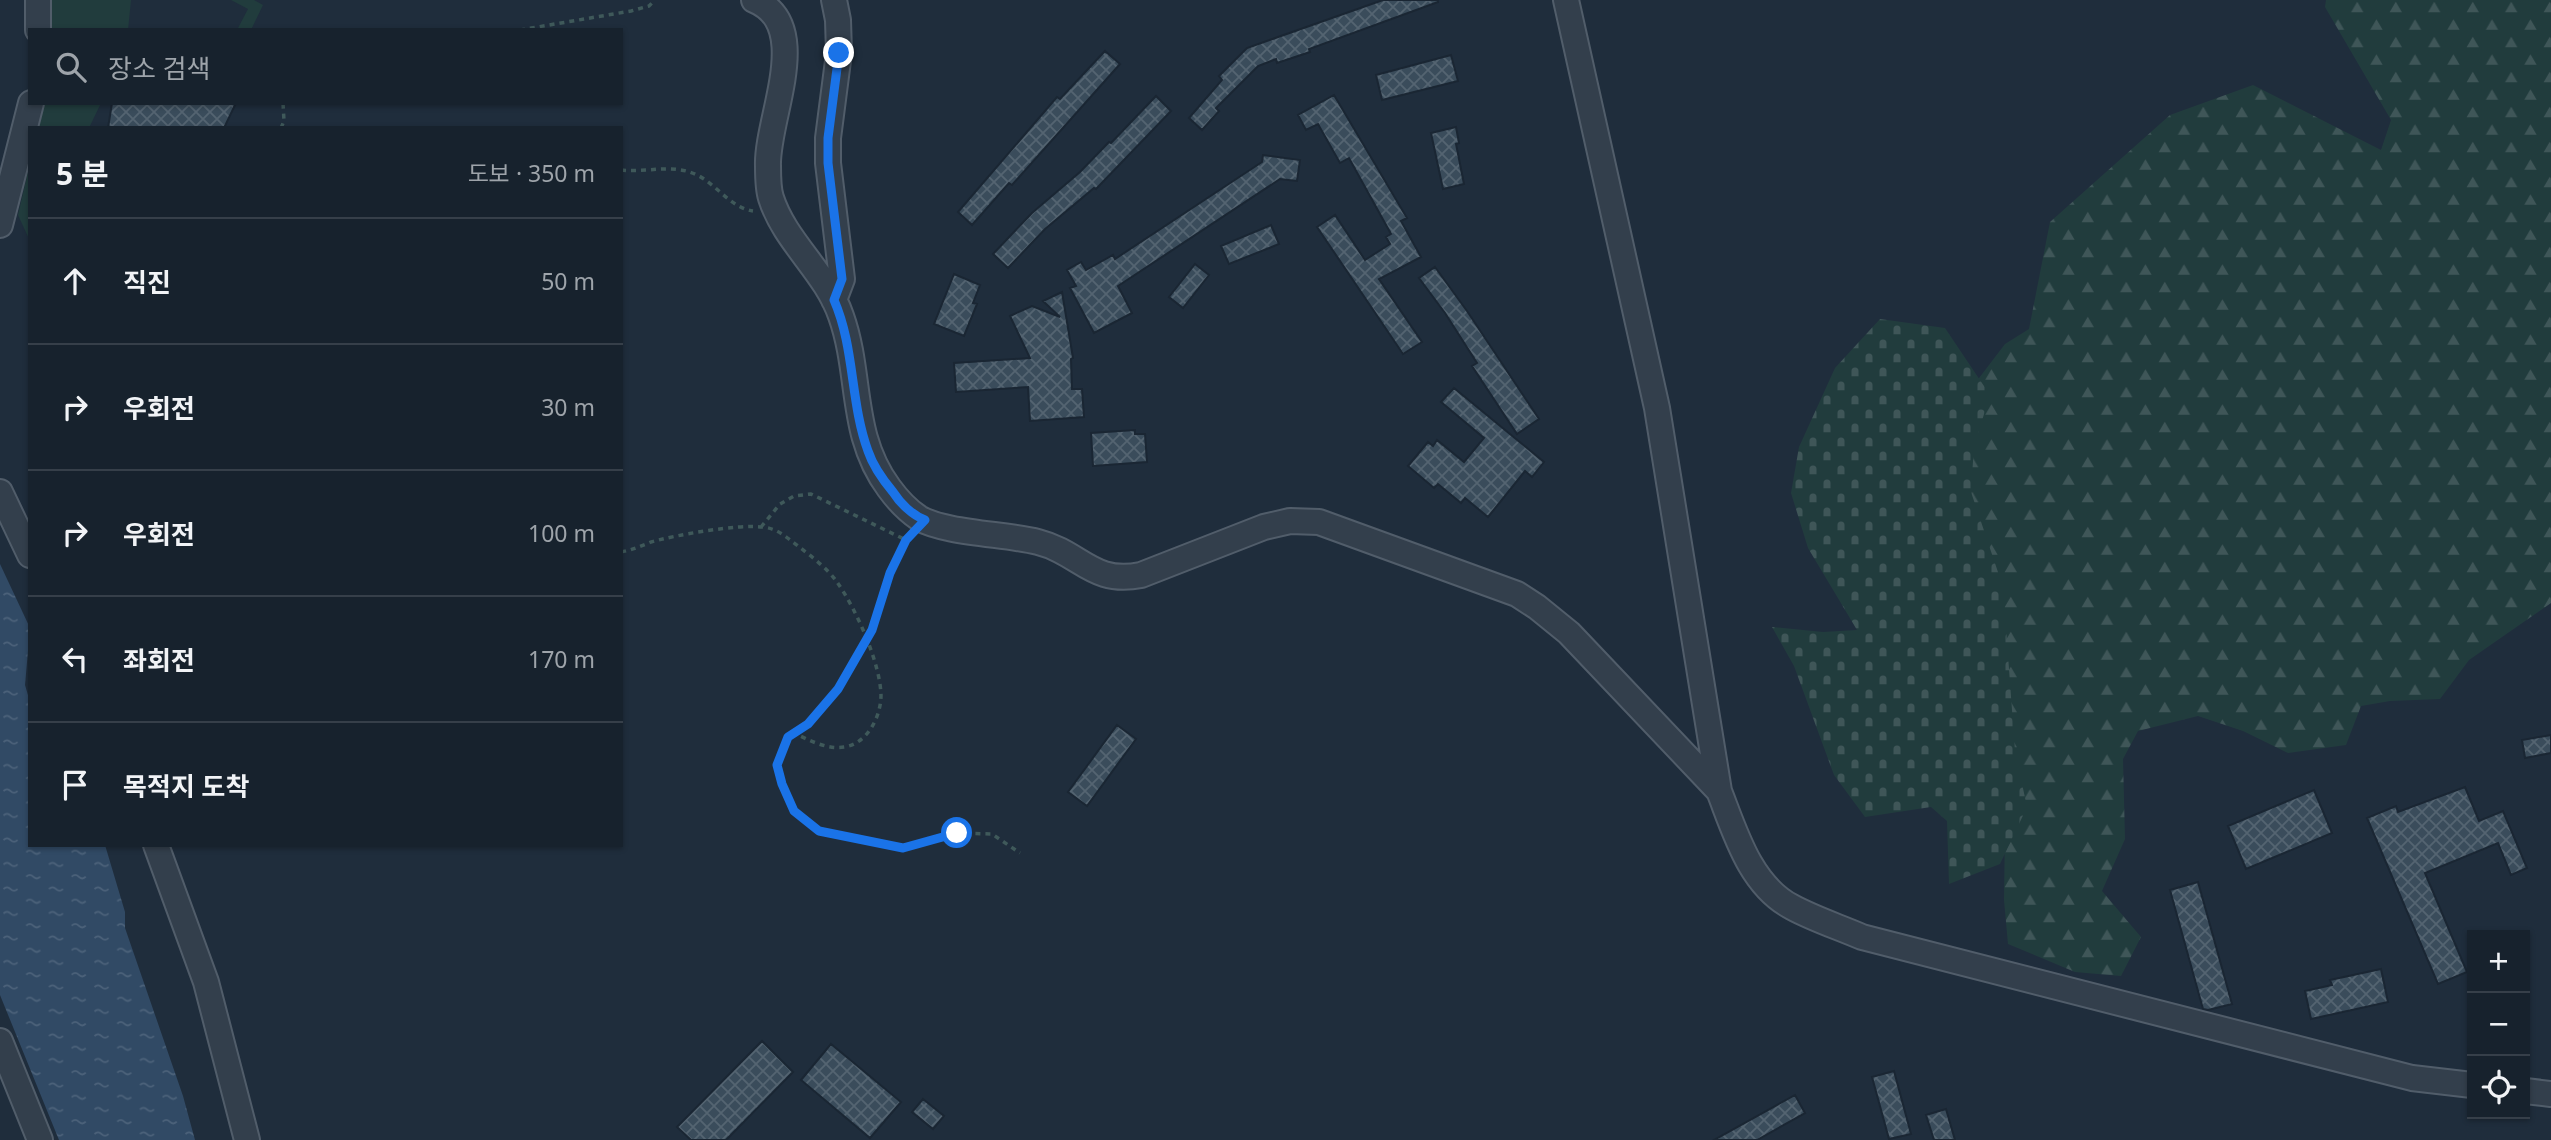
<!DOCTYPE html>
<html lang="ko">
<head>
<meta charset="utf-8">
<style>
  body { margin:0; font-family:"Noto Sans","Noto Sans KR",sans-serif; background:#202a35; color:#f1f3f6 }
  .controls { position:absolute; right:21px; bottom:21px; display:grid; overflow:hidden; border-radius:0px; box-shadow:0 2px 5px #0004 }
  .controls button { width:63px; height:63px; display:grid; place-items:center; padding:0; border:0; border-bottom:2px solid #363f49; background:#17222d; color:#f1f3f6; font:35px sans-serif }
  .stop { position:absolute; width:21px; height:21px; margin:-16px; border:5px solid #1a73e8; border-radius:50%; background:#fff }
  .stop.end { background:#1a73e8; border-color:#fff; box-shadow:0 2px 7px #0008 }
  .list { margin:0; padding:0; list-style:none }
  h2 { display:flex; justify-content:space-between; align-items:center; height:91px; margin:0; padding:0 28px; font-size:30px }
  h2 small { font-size:23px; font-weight:400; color:#9ea4aa }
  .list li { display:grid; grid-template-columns:46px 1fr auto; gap:21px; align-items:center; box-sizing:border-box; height:126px; padding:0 28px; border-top:2px solid #363f49 }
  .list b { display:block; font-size:26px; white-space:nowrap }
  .list em { font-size:23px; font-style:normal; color:#9ea4aa }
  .icon { flex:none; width:38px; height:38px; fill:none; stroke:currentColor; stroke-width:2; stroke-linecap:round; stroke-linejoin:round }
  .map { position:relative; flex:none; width:2551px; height:1140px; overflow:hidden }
  .search { position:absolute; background:#17222d; box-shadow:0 2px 5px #0004; left:28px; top:28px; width:595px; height:77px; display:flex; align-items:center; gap:18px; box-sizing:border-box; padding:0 24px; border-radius:0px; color:#9ea4aa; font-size:26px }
  .panel { position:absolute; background:#17222d; box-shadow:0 2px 5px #0004; left:28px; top:126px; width:595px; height:721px; border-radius:0px }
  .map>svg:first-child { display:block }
  .green { fill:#213c3d }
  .forest { fill:url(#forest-firs) }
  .cemetery { fill:url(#cemetery-stones) }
  .water { fill:url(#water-ripples) }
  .building { fill:url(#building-cross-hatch); stroke:#1a2633; stroke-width:2 }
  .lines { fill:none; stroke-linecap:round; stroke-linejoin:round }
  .minor-casing { stroke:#515d6a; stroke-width:28 }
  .path { stroke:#3f595a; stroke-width:3.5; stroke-dasharray:5 5; stroke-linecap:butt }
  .minor { stroke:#333f4c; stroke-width:24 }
  .route { stroke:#1a73e8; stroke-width:9 }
</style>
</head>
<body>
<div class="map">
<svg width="2551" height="1140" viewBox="0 0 2551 1140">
  <defs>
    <pattern id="forest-firs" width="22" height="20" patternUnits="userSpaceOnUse" patternTransform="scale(1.75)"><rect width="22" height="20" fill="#213c3d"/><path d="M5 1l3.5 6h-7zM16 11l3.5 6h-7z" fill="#3f5658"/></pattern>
    <pattern id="cemetery-stones" width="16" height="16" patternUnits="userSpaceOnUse" patternTransform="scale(1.75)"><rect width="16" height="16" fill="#213c3d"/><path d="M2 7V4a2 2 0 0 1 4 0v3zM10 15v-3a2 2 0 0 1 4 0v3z" fill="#3f5658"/></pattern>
    <pattern id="water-ripples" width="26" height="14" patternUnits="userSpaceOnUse" patternTransform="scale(1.75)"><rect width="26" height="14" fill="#314a65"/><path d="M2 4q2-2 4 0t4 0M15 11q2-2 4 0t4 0" fill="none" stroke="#4c627a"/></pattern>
    <pattern id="building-cross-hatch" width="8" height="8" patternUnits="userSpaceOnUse" patternTransform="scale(1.75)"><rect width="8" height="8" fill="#3a4c5b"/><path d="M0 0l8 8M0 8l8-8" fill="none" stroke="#546471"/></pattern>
  </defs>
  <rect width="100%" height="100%" fill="#1f2d3c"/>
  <!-- green -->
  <path class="green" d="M 51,0 L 131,0 L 128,30 L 50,30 Z
    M 231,0 L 254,0 L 263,5 L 251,30 L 237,30 L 248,9 Z
    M 42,103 L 101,103 L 89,128 L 37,128 Z
    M 30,163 L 30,241 L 18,215 Z"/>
  <!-- forest -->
  <path class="forest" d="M 2326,0 L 2551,0 L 2551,603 L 2469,660 L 2440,699 L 2390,701 L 2361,706 L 2346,745 L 2288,753 L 2243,731 L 2198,716 L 2138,731 L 2123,759 L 2125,839 L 2102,891 L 2141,937 L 2121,976 L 2075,972 L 2008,944 L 2004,900 L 2005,828 L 1957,407 L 2005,344 L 2029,329 L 2050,222 L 2170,115 L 2253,85 L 2381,150 L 2391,120 L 2325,7 Z"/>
  <!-- cemetery -->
  <path class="cemetery" d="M 1880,319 L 1945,328 L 1990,395 L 1974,446 L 1971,492 L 2003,587 L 2015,751 L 2027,807 L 2000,864 L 1949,884 L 1947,821 L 1931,807 L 1865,817 L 1834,775 L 1794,666 L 1772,627 L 1823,632 L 1857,630 L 1808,548 L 1791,493 L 1799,447 L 1835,368 Z"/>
  <!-- water -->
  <path class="water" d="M 0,564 L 30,628 L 25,685 L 30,702 L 30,845 L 105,845 L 125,912 L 125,928 L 183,1096 L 195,1140 L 59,1140 L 0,995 Z"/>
  <!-- building -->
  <path class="building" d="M 1383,0 L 1438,0 L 1438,2 L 1309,49 L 1310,52 L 1277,63 L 1276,59 L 1258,66 L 1216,108 L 1219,111 L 1202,130 L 1189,118 L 1222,80 L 1219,76 L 1247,48 Z
    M 1105,51 L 1120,64 L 1012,185 L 1009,183 L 972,225 L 958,212 L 1057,97 L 1060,99 Z
    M 1451,55 L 1458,81 L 1382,100 L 1376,75 Z
    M 1334,95 L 1407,218 L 1401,221 L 1421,257 L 1379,279 L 1422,342 L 1403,354 L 1317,227 L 1335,215 L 1365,260 L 1390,244 L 1386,237 L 1391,234 L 1349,158 L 1340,163 L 1318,124 L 1306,130 L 1298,115 Z
    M 1156,96 L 1171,111 L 1096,189 L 1094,188 L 1045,229 L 1008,268 L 993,254 L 1032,213 L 1080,172 L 1109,142 L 1111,143 Z
    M 112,103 L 236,103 L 224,128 L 108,128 Z
    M 1456,127 L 1459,143 L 1456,144 L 1464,184 L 1443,189 L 1431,133 Z
    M 1263,155 L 1300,160 L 1297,181 L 1280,179 L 1118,286 L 1132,313 L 1094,333 L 1070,288 L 1076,286 L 1067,270 L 1081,262 L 1086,270 L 1113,255 L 1115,259 L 1262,162 Z
    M 1271,225 L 1279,244 L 1229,264 L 1221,246 Z
    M 1195,264 L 1209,275 L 1183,308 L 1169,297 Z
    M 1435,267 L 1467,311 L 1539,419 L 1517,434 L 1472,366 L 1477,363 L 1445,313 L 1419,278 Z
    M 954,274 L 980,285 L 973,303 L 977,304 L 964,336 L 934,324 Z
    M 1062,292 L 1073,358 L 1071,359 L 1072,389 L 1082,389 L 1084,417 L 1030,421 L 1028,387 L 956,392 L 954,363 L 1030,358 L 1010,316 L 1032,306 L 1060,317 L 1043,301 Z
    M 1454,388 L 1544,462 L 1532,477 L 1525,471 L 1488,517 L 1465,498 L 1461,503 L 1438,484 L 1434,488 L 1408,466 L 1428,442 L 1433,446 L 1437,440 L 1464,462 L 1484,438 L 1441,402 Z
    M 1135,430 L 1135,434 L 1145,434 L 1147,462 L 1093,466 L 1091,433 Z
    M 1117,725 L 1136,739 L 1087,806 L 1068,792 Z
    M 2551,735 L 2551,753 L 2525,758 L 2522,740 Z
    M 2465,787 L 2479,821 L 2503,811 L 2527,868 L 2511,875 L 2498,843 L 2425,873 L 2467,972 L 2438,984 L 2367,818 L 2396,806 L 2398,812 Z
    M 2314,790 L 2332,833 L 2246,869 L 2228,826 Z
    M 2198,882 L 2232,1004 L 2208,1010 L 2203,1009 L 2170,890 Z
    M 2381,969 L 2388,1002 L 2311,1019 L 2305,991 L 2332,985 L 2330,980 Z
    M 762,1041 L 793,1072 L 726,1140 L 691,1140 L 677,1127 Z
    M 831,1044 L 901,1102 L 870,1138 L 801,1080 Z
    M 1894,1071 L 1911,1134 L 1889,1139 L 1872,1077 Z
    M 1795,1095 L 1805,1113 L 1757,1140 L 1714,1140 Z
    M 923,1099 L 944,1116 L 933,1129 L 912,1112 Z
    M 1946,1109 L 1955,1140 L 1934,1140 L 1926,1115 Z"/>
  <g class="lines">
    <!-- minor casing -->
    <g class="minor-casing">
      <path id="minor" d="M 754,0 C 815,25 766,119 768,166 C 768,176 768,189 771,198 C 785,242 826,272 841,316 C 862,375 849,434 889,488 C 897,499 907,510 919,518 C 944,533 1007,534 1038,542 C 1081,553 1092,585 1141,575 L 1264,527 L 1290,521 L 1319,522 L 1517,594 L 1537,607 L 1569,633 L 1719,791
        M 834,0 L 838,20 L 839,53 L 828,138 L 828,163 L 842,279 L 834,300
        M 1566,0 L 1657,408 L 1719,791 C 1735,832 1750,885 1792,907 C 1814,919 1839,927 1862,937 L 2412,1078 L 2472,1085
        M 38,30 L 38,0
        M 0,225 L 31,103
        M 0,492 L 30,555
        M 156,845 L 206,982 L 247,1140
        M 0,1041 L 40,1140
        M 2525,1091 L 2551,1094"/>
    </g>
    <!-- path -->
    <path class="path" d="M 520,30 L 631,11 L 649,6 L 655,0
      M 281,128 L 284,121 L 283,103
      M 621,170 C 647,173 673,163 697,175 C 716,184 731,208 753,211
      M 761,527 L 780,504 L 794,496 L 811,494 L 906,540
      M 909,537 L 890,573 L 872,630 L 838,689 L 808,724 L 788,737 L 777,765 L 782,784 L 794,811 L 819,831 L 903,848 L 957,833 L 992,834 L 1020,853
      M 621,552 C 632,550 641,546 651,542 C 675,535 738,524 762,527 C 777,528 786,537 798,546 C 811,556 828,569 837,582 C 856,609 880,662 881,695 C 881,717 867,744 844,747 C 827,750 809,740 794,733"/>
    <!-- minor -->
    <use href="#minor" class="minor"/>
  </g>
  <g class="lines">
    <!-- route -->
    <path class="route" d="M 839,53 L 828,138 L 828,163 L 842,279 L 834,300 C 855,348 850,402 868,451 C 873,466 883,480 893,492 C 900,503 912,515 925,520 L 906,540 L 890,573 L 872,630 L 838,689 L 808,724 L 788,737 L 777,765 L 782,784 L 794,811 L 819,831 L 903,848 L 957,833"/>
  </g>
</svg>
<div class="controls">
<button>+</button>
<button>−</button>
<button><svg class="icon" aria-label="locate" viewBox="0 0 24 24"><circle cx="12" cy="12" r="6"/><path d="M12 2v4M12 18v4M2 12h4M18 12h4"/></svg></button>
</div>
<div class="stop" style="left:957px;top:833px"></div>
<div class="stop end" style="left:839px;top:53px"></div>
<div class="search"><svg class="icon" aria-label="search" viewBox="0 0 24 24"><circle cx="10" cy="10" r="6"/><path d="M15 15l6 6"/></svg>장소 검색</div>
<section class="panel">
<h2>5 분<small>도보 · 350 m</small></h2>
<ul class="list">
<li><svg class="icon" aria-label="ahead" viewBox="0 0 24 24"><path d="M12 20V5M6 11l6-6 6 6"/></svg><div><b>직진</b></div><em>50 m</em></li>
<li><svg class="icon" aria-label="right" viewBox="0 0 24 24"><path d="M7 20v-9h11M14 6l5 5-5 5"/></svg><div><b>우회전</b></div><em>30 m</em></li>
<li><svg class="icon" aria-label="right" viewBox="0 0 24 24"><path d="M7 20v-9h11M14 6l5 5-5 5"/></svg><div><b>우회전</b></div><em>100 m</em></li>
<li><svg class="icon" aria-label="left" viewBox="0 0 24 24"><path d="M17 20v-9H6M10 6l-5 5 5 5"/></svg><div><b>좌회전</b></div><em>170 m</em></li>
<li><svg class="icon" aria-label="arrive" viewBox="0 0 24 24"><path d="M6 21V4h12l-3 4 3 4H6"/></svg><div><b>목적지 도착</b></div></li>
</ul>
</section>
</div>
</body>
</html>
